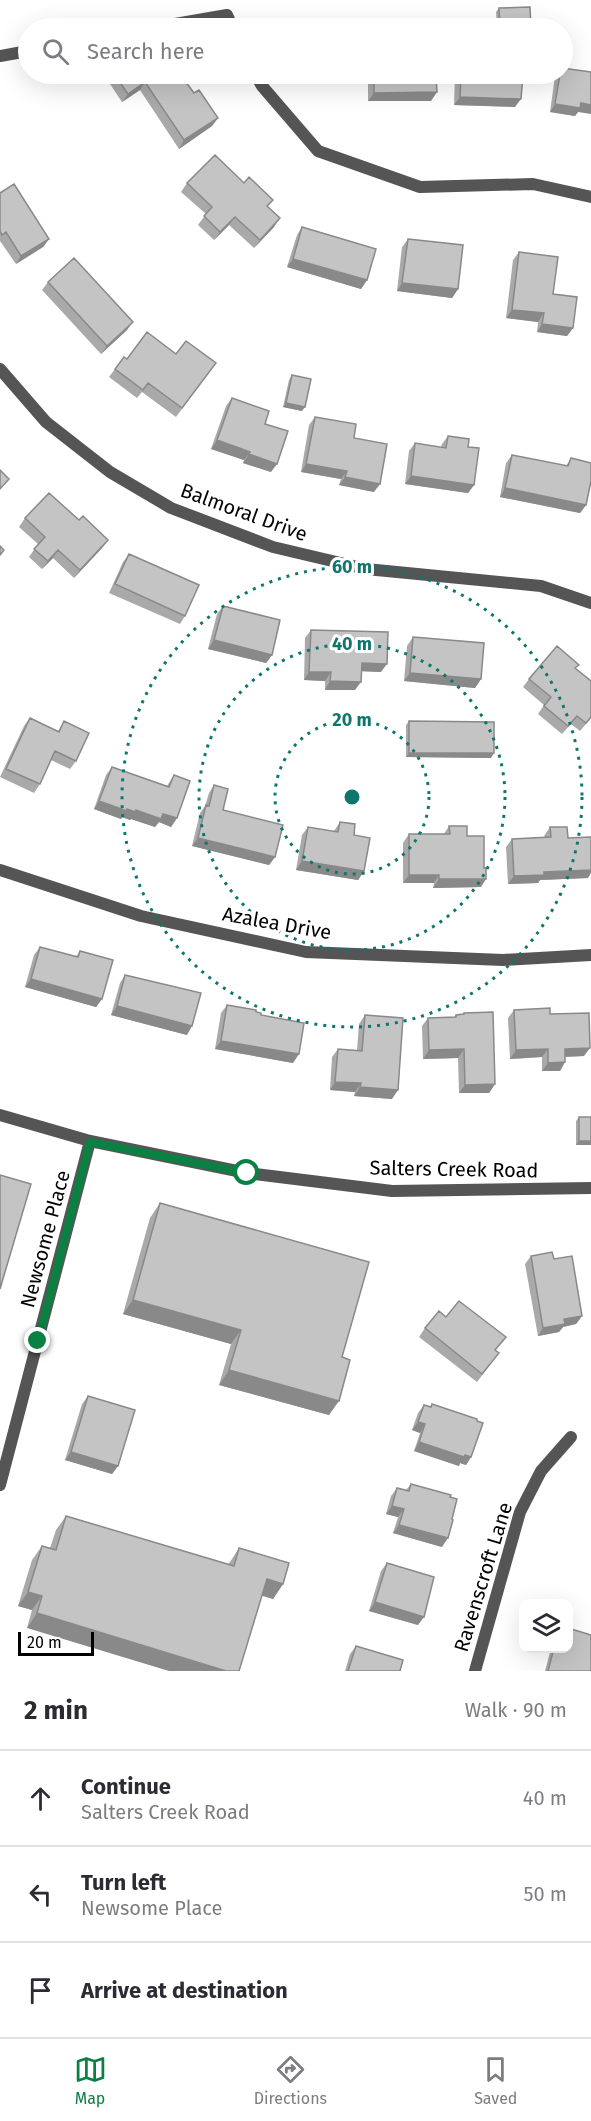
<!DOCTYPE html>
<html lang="en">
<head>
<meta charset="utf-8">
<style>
  body { margin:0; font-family:"Fira Sans",sans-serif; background:#f7f7f7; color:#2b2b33 }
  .controls { position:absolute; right:18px; bottom:18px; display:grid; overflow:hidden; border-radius:12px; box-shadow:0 6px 24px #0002 }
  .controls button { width:54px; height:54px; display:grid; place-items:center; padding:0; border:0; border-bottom:2px solid #e1e1e2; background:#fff; color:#2b2b33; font:30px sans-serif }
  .scale { position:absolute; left:18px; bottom:15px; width:76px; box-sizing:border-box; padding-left:6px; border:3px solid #000; border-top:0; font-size:16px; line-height:21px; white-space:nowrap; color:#000; -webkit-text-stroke:4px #fff; paint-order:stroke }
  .stop { position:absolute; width:18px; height:18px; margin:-14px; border:4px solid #0b8043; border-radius:50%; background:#fff }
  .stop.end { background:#0b8043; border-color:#fff; box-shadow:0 2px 6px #0008 }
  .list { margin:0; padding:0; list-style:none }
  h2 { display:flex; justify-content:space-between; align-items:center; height:78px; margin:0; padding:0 24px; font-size:26px }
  h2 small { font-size:20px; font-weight:400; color:#7c7c81 }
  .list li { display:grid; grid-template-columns:39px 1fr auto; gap:18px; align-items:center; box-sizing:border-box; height:96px; padding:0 24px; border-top:2px solid #e1e1e2 }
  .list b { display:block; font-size:22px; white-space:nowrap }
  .list p { margin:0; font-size:20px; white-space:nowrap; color:#7c7c81 }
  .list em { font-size:20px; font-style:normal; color:#7c7c81 }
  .icon { flex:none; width:33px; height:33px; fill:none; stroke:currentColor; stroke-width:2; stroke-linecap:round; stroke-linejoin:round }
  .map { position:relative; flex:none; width:591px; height:1671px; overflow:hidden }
  .search { position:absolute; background:#fff; box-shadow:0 6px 24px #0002; left:18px; right:18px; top:18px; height:66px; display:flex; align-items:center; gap:15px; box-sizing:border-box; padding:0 21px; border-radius:33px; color:#7c7c81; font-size:22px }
  .sheet { height:366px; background:#fff }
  nav { display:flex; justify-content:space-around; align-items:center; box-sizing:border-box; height:84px; border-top:2px solid #e1e1e2; background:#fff; font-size:16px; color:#7c7c81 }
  nav a { display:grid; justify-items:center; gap:3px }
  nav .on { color:#0b8043 }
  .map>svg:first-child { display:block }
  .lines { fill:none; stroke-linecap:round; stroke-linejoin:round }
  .minor { stroke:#555; stroke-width:12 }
  .wall { fill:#a9a9a9 }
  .shaded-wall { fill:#898989 }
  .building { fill:#c4c4c4; stroke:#898989; stroke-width:1.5 }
  .route { stroke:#0b8043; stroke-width:8 }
  .ring { fill:none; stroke:#0f766e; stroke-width:3; stroke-dasharray:3 6 }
  .labels { text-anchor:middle; stroke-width:6; stroke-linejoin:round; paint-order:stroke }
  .street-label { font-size:20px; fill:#000; stroke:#fff }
  .centre { fill:#0f766e; stroke:#fff; stroke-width:3 }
  .ring-label { font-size:18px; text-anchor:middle; font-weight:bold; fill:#0f766e; stroke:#fff; stroke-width:6; stroke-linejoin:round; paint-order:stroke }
</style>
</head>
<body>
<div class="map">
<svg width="591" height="1671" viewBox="0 0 591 1671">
  <rect width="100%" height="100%" fill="#fff"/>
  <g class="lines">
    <!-- minor -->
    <path class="minor" d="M 152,28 L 227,15 L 233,28
      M 0,56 L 28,51
      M 255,74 L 262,86 L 318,151 L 420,187 L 533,184 L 591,197
      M 0,369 L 46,422 L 110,472 L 171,508 L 273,547 L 366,569 L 541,586 L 591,603
      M 0,870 L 141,916 L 306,952 L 503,960 L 591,955
      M 0,1115 L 90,1141 L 247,1173 L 392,1191 L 591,1188
      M 0,1485 L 90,1141
      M 475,1671 L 520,1512 L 541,1471 L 571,1437"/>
  </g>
  <!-- wall -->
  <path class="wall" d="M 499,8 L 531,28 L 497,28 L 496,12 Z
    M 114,74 L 145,77 L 194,93 L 218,118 L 212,126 L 179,149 L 140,90 L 122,102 L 108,81 Z
    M 326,74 L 436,74 L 431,101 L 368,101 L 368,78 L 326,78 Z
    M 457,74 L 523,74 L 515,107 L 454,105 L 455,75 Z
    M 556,74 L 562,74 L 578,112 L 575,116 L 550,112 L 555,76 Z
    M 187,183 L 244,183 L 273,200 L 268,206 L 274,227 L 254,248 L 229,225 L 214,240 L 198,225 L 206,214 L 181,192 Z
    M 0,193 L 49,239 L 43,247 L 16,264 L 0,241 Z
    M 302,227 L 367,280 L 361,289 L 287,267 L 297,235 Z
    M 408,239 L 458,289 L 452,298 L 397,291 L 402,247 Z
    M 519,252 L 553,294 L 573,328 L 567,336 L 537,332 L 538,322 L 506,318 L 513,260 Z
    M 48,282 L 127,330 L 101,354 L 42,290 Z
    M 176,354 L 216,363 L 176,417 L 142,392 L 137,398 L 109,377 L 115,369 L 127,359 Z
    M 292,375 L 302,411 L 283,407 L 289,380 Z
    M 232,398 L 265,424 L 271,472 L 243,463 L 244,460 L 211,449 L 226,406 Z
    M 315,417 L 354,438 L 374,492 L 339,485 L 341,479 L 301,472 L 309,425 Z
    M 448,436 L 468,447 L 474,485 L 468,493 L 405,484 L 409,451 L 415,443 L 441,447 L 442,444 Z
    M 512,455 L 566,466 L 571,458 L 586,505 L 580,513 L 500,497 L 506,463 Z
    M 25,518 L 79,520 L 108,540 L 102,548 L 74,578 L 53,558 L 42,569 L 29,557 L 38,544 L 19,527 Z
    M 129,554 L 185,616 L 180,624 L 109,593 L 123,562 Z
    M 223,606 L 272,655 L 266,663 L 208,649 L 217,614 Z
    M 311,630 L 381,672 L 361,671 L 355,690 L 325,690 L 325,681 L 304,680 L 305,638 Z
    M 413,637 L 481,679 L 475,688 L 404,681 L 407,646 Z
    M 576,669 L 591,681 L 591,718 L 580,731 L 571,724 L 562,734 L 538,714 L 544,705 L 523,687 L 529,679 Z
    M 30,718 L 58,731 L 64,721 L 76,761 L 70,769 L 51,760 L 40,784 L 34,793 L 0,777 L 24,726 Z
    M 409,721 L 491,758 L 406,757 L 406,725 Z
    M 112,767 L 167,786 L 174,775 L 177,818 L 171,827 L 159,822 L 155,827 L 131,819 L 130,820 L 122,817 L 121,819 L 94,809 L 106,775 Z
    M 214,785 L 223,810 L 275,857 L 269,865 L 192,846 L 200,813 L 205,806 L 209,793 Z
    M 340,822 L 354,835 L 364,871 L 358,880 L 296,870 L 302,835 L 308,827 L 334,831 Z
    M 449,826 L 467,836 L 481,887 L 433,888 L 434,883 L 403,883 L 403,843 L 409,834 L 444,834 Z
    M 550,827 L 568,838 L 588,878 L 540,880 L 538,883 L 508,884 L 506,847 L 512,839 L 545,837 L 544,836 Z
    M 40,947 L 76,957 L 80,951 L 102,999 L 96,1007 L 25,987 L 34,955 Z
    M 125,975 L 187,1035 L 111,1015 L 120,983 Z
    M 227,1005 L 256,1012 L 261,1015 L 293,1063 L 215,1049 L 221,1013 Z
    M 514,1010 L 584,1056 L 565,1057 L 565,1062 L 560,1071 L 542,1071 L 542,1057 L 510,1059 L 508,1018 Z
    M 464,1013 L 495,1084 L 489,1093 L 459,1093 L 458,1058 L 423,1059 L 422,1026 L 428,1018 L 454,1017 L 456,1015 L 463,1014 Z
    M 365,1015 L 392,1099 L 354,1096 L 355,1092 L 330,1090 L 332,1057 L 338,1049 L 357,1050 L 359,1024 Z
    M 579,1117 L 591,1117 L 591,1145 L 576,1145 L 576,1121 Z
    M 160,1203 L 342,1357 L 329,1415 L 219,1385 L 231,1344 L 123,1314 L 150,1218 Z
    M 531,1256 L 554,1259 L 582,1316 L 576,1324 L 563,1327 L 559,1332 L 538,1336 L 525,1264 Z
    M 446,1317 L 496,1350 L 493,1361 L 477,1382 L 419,1337 L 425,1328 Z
    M 88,1396 L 118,1466 L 112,1474 L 65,1460 L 82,1404 Z
    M 432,1404 L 471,1457 L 466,1465 L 460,1463 L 459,1466 L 414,1451 L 420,1433 L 412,1430 L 418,1413 L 424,1405 L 430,1407 Z
    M 411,1484 L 450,1497 L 442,1547 L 393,1533 L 398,1517 L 386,1514 L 391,1496 L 397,1488 L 406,1490 Z
    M 66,1516 L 228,1565 L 239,1548 L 283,1584 L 273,1599 L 262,1595 L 27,1628 L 32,1610 L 18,1606 L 32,1560 L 42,1546 L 50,1548 L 56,1530 Z
    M 387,1563 L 418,1625 L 369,1611 L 381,1571 Z
    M 356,1646 L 400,1671 L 345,1671 L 350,1654 Z
    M 551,1648 L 568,1648 L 591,1671 L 545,1671 Z"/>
  <!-- shaded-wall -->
  <path class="shaded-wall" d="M 329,74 L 371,74 L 368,78 L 326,78 Z
    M 145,82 L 140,90 L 122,102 L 128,94 Z
    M 437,92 L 431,101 L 368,101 L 374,93 Z
    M 460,97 L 521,99 L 515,107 L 454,105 Z
    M 581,103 L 591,105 L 591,114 L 578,112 L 575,116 L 550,112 L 555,104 Z
    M 218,118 L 212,126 L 179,149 L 184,140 Z
    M 235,217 L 229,225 L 214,240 L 220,232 Z
    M 280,218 L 274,227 L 254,248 L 260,240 Z
    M 49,239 L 43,247 L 16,264 L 21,256 Z
    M 293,259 L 367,280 L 361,289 L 287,267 Z
    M 402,283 L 458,289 L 452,298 L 397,291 Z
    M 512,310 L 544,313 L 538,322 L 506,318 Z
    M 133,322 L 127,330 L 101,354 L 107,346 Z
    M 542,324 L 573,328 L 567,336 L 537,332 Z
    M 286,403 L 305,407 L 302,411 L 283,407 Z
    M 217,440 L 250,452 L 244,460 L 211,449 Z
    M 249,454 L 277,464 L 271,472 L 243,463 Z
    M 306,464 L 347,471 L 341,479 L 301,472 Z
    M 411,476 L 474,485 L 468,493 L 405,484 Z
    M 345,477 L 380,484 L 374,492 L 339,485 Z
    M 505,488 L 586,505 L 580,513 L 500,497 Z
    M 108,540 L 102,548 L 74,578 L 80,570 Z
    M 58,550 L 53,558 L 42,569 L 48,561 Z
    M 214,640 L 272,655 L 266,663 L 208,649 Z
    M 362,663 L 387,664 L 381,672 L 356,671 Z
    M 309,672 L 331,672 L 325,681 L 304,680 Z
    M 410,673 L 481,679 L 475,688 L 404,681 Z
    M 330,681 L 361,682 L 355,690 L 325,690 Z
    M 409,753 L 494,753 L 491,758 L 406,757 Z
    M 99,801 L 127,809 L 163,814 L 177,818 L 171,827 L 159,822 L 155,827 L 131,819 L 130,820 L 122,817 L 121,819 L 94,809 Z
    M 198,838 L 275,857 L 269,865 L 192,846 Z
    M 302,861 L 364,871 L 358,880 L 296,870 Z
    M 591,870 L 591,873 L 588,878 L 540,880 L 538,883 L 508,884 L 514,876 L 544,872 Z
    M 409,875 L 439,875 L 434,883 L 403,883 Z
    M 439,879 L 486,879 L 481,887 L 433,888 Z
    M 31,979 L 102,999 L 96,1007 L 25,987 Z
    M 117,1006 L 192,1026 L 187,1035 L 111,1015 Z
    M 221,1041 L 299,1054 L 293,1063 L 215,1049 Z
    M 590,1048 L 584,1056 L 559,1057 L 565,1049 Z
    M 464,1049 L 458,1058 L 423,1059 L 429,1050 Z
    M 548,1049 L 542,1057 L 510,1059 L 516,1050 Z
    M 565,1062 L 560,1071 L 542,1071 L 548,1063 Z
    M 335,1082 L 361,1083 L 355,1092 L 330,1090 Z
    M 495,1084 L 489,1093 L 459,1093 L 465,1085 Z
    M 360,1087 L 398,1090 L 392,1099 L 354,1096 Z
    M 579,1141 L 591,1141 L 591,1145 L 576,1145 Z
    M 133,1300 L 241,1330 L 231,1344 L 123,1314 Z
    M 582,1316 L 576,1324 L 563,1327 L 559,1332 L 538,1336 L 543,1328 L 564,1319 Z
    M 229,1370 L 339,1401 L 329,1415 L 219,1385 Z
    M 418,1422 L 425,1424 L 420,1433 L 412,1430 Z
    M 419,1442 L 471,1457 L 466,1465 L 460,1463 L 459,1466 L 414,1451 Z
    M 71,1452 L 118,1466 L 112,1474 L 65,1460 Z
    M 392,1506 L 404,1509 L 398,1517 L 386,1514 Z
    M 399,1525 L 448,1538 L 442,1547 L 393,1533 Z
    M 267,1579 L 283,1584 L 273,1599 L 256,1594 Z
    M 28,1592 L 42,1596 L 32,1610 L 18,1606 Z
    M 375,1602 L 424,1617 L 418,1625 L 369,1611 Z
    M 37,1613 L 226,1671 L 169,1671 L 27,1628 Z"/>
  <!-- building -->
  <path class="building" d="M 530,7 L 531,28 L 500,28 L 499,8 Z
    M 332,27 L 406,27 L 406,28 L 332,28 Z
    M 562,68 L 591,72 L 591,105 L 581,103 L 580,108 L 555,104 L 560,74 L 562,74 Z
    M 114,74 L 143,74 L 145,77 L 150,74 L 180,74 L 194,93 L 199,90 L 218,118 L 184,140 L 145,82 L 128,94 Z
    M 374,74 L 436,74 L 437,92 L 374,93 Z
    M 461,74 L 523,74 L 521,99 L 460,97 Z
    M 215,155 L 244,183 L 249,177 L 273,200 L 267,206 L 280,218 L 260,240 L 235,217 L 220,232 L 204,216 L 212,207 L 187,183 Z
    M 14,184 L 49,239 L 21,256 L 6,232 L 2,235 L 0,231 L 0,193 Z
    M 302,227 L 376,249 L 367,280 L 293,259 Z
    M 408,239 L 463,245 L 458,289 L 402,283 Z
    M 519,252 L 558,257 L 553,294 L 577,297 L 573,328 L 542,324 L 544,313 L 512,310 Z
    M 74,258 L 133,322 L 107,346 L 48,282 Z
    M 147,332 L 176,354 L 186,341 L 216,363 L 182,408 L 148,383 L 143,390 L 115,369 L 124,357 L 127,359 Z
    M 292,375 L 311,379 L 305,407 L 286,403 Z
    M 232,398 L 269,411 L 265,424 L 288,431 L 277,464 L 249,454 L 250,452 L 217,440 Z
    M 315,417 L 356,424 L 354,438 L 387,444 L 380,484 L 345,477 L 347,471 L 306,464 Z
    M 448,436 L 469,439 L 468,447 L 479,448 L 474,485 L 411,476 L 415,443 L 446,448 Z
    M 512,455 L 568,466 L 571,458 L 591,463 L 591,481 L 586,505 L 505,488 Z
    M 0,470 L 9,479 L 0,489 Z
    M 49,493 L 79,520 L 83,516 L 108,540 L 80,570 L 58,550 L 48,561 L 34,549 L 45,537 L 25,518 Z
    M 0,546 L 4,550 L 0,555 Z
    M 129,554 L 199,585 L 185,616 L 115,584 Z
    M 223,606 L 280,620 L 272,655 L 214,640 Z
    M 311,630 L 388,632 L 387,664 L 362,663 L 361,682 L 330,681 L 331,672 L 309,672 Z
    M 413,637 L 484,643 L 481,679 L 410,673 Z
    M 557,646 L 579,665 L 575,668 L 591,681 L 591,717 L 586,723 L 577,716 L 568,726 L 544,706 L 551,697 L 529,679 Z
    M 30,718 L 59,732 L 64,721 L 89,733 L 76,761 L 55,751 L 40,784 L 6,769 Z
    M 409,721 L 494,722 L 494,753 L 409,753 Z
    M 112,767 L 169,787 L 174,775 L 190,781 L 177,818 L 163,814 L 161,819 L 136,810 L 136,812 L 127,809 L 127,811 L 99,801 Z
    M 214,785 L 228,789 L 223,810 L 283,825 L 275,857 L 198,838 L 206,805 L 209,806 Z
    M 340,822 L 355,824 L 354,835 L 370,838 L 364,871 L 302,861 L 308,827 L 338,832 Z
    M 449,826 L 467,826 L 467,836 L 484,836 L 484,868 L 486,868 L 486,879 L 439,879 L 439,875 L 409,875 L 409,834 L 450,834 Z
    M 550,827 L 567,827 L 568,838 L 591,837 L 591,870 L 544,872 L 544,875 L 514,876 L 512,839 L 551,837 Z
    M 40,947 L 78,957 L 80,951 L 113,960 L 102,999 L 31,979 Z
    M 125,975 L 201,993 L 192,1026 L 117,1006 Z
    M 227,1005 L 256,1010 L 256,1012 L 261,1013 L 261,1015 L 304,1023 L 299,1054 L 221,1041 Z
    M 550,1008 L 550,1014 L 589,1013 L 590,1048 L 565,1049 L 565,1062 L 548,1063 L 548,1049 L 516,1050 L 514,1010 Z
    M 493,1012 L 495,1084 L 465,1085 L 464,1049 L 429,1050 L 428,1018 L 456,1017 L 456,1015 L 464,1014 L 464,1013 Z
    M 365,1015 L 403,1018 L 398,1090 L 360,1087 L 361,1083 L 335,1082 L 338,1049 L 362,1051 Z
    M 579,1117 L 591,1117 L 591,1141 L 579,1141 Z
    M 0,1175 L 31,1184 L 0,1289 Z
    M 160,1203 L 369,1262 L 342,1357 L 350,1360 L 339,1401 L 229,1370 L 241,1330 L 133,1300 Z
    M 552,1252 L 554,1259 L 572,1256 L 582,1316 L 564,1319 L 565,1324 L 543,1328 L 531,1256 Z
    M 459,1301 L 506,1337 L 495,1350 L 499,1353 L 482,1374 L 425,1328 L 439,1311 L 446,1317 Z
    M 88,1396 L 135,1410 L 118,1466 L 71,1452 Z
    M 432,1404 L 477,1419 L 477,1421 L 483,1423 L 471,1457 L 465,1455 L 464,1457 L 419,1442 L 425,1424 L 418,1422 L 424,1405 L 431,1407 Z
    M 411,1484 L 451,1495 L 450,1497 L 457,1499 L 452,1519 L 453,1520 L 448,1538 L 399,1525 L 404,1509 L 392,1506 L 397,1488 L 409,1491 Z
    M 66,1516 L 234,1566 L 239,1548 L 289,1563 L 283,1584 L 267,1579 L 239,1671 L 226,1671 L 37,1613 L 42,1596 L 28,1592 L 42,1546 L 56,1550 Z
    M 387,1563 L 434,1577 L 424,1617 L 375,1602 Z
    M 568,1628 L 591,1635 L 591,1671 L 548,1671 L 554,1648 L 568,1648 Z
    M 356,1646 L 403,1660 L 400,1671 L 348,1671 Z"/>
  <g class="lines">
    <!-- route -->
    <path class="route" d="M 38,1341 L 90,1142 L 247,1173"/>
  </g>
  <!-- distance rings -->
  <g class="ring">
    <circle cx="352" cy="797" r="77"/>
    <circle cx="352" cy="797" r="153"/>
    <circle cx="352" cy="797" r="230"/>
  </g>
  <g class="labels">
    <!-- street labels -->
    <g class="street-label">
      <text transform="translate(244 512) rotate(20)" y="7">Balmoral Drive</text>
      <text transform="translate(277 923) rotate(10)" y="7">Azalea Drive</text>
      <text transform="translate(454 1169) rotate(1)" y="7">Salters Creek Road</text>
      <text transform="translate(45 1239) rotate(-75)" y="7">Newsome Place</text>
      <text transform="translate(483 1577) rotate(-73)" y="7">Ravenscroft Lane</text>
    </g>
  </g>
  <circle cx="352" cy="797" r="9" class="centre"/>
  <g class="ring-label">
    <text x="352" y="573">60 m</text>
    <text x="352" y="650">40 m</text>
    <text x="352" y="726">20 m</text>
  </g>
</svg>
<div class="controls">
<button><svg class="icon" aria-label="layers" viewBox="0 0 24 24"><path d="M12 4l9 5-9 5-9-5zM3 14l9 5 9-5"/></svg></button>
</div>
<div class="scale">20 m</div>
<div class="stop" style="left:247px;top:1173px"></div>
<div class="stop end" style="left:38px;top:1341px"></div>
<div class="search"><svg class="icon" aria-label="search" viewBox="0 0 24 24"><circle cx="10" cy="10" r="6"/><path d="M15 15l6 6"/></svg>Search here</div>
</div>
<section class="sheet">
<h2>2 min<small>Walk · 90 m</small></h2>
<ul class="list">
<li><svg class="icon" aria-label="ahead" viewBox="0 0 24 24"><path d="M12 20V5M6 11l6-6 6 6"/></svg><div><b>Continue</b><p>Salters Creek Road</p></div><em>40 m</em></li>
<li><svg class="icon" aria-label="left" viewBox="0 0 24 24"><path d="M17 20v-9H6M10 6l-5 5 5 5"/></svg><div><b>Turn left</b><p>Newsome Place</p></div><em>50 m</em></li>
<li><svg class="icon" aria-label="arrive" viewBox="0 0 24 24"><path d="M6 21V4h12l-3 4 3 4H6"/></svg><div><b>Arrive at destination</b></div></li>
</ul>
</section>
<nav>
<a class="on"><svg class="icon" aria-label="map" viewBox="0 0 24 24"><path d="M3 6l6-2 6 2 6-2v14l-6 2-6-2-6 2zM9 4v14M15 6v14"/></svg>Map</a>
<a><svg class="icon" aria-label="directions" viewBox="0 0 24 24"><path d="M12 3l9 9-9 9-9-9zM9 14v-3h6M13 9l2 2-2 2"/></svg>Directions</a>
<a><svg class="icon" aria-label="saved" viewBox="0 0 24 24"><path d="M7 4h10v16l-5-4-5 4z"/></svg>Saved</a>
</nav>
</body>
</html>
